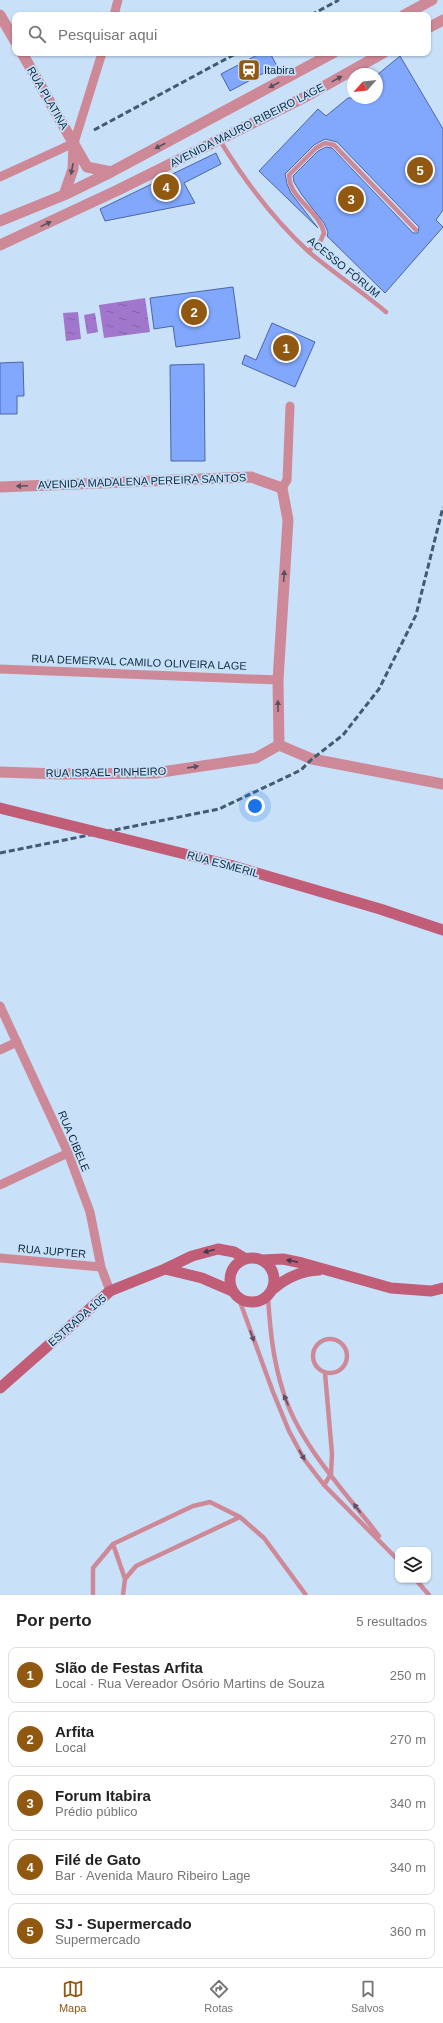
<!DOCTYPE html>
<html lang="pt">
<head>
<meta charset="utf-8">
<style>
  body { margin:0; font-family:Arial,sans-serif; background:#f6f6f6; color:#222 }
  .controls { position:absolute; right:12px; bottom:12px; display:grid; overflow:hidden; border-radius:8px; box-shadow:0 1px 3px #0004 }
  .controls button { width:36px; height:36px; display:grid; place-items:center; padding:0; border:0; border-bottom:1px solid #e0e0e0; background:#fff; color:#222; font:20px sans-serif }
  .compass { position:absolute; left:347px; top:68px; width:36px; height:36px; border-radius:50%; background:#fff; box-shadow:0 1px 3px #0004; rotate:243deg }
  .you { position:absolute; left:255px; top:806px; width:14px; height:14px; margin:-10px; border:3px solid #fff; border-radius:50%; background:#1a73e8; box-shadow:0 0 0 6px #1a73e833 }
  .badge { display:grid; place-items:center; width:26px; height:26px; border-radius:50%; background:#905810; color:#fff; font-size:13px; font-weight:700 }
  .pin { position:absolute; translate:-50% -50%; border:2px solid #fff; box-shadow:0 1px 4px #0006 }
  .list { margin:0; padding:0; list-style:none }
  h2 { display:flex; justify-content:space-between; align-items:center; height:52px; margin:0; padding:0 16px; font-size:17px }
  h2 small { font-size:13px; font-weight:400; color:#767676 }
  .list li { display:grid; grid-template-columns:26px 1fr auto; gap:12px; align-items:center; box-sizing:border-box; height:56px; margin:0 8px 8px; padding:0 8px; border:1px solid #e0e0e0; border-radius:8px }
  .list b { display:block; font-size:15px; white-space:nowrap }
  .list p { margin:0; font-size:13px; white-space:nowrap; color:#767676 }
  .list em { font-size:13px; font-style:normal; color:#767676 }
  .icon { flex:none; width:22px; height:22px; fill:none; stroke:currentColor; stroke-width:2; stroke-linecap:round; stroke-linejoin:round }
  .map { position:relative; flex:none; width:443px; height:1595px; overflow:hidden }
  .search { position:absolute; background:#fff; box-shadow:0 1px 3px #0004; left:12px; right:12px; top:12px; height:44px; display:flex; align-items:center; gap:10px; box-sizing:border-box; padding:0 14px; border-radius:8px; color:#767676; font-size:15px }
  .sheet { height:372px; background:#fff }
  nav { display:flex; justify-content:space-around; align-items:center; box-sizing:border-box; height:56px; border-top:1px solid #e0e0e0; background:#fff; font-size:11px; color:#767676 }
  nav a { display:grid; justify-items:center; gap:2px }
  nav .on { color:#905810 }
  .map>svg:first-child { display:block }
  .water { fill:url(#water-ripples) }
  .building { fill:#82a8fd; stroke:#4b66a5 }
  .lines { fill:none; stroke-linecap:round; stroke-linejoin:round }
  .service { stroke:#ce8998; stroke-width:4.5 }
  .minor { stroke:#ce8998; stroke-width:9 }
  .tertiary { stroke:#ce8998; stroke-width:11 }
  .secondary { stroke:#c15d77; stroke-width:11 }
  .rail { stroke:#415c72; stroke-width:3; stroke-dasharray:6 3; stroke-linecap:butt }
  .secondary-bridge { stroke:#c15d77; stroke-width:11 }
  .oneway { fill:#5a4f62 }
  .oneway2 { fill:#42384f }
  .labels { text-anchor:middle; stroke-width:3.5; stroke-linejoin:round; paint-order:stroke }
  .poi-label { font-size:11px; fill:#0c283e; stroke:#c8e1f9; text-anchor:start }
  .street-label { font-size:11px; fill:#0c283e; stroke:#c8e1f9 }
</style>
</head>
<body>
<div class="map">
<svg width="443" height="1595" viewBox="0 0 443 1595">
  <defs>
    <pattern id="water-ripples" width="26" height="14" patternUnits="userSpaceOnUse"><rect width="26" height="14" fill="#a177cd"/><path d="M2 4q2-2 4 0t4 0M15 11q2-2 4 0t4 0" fill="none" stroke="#8262a8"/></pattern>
  </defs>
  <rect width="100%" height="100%" fill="#c8e1f9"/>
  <!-- water -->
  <path class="water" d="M 145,298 L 150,332 L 104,338 L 99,305 Z
    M 78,312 L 81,339 L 66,341 L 63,313 Z
    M 95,313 L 98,332 L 87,334 L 84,315 Z"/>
  <!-- building -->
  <path class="building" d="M 261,53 L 270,53 L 277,66 L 230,91 L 221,74 Z
    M 400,56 L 443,129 L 443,210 L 436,220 L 443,227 L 385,293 L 327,236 L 328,232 L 324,223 L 302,195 L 294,182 L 293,176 L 318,151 L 326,147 L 332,148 L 413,233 L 418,233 L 419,227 L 337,142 L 325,139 L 314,145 L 285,174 L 287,184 L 291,193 L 318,228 L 259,171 L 318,109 L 326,116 L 348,98 L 377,98 L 377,75 Z
    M 216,153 L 221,164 L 184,183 L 195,203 L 105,221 L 100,209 Z
    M 233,287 L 240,338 L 176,347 L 173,326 L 154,329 L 150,298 Z
    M 272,323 L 315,342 L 295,387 L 242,364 L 245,355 L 256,360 Z
    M 23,362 L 24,396 L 17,396 L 17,414 L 0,414 L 0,363 Z
    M 204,364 L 205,461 L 171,461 L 170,365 Z"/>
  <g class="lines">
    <!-- service -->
    <path class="service" d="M 219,139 C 244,180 273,219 309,252 C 334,273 361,291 386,312
      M 308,251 L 320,242 L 324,233 C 319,210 289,199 289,175 L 316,148 L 325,143 L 334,145 L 416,230
      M 268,1297 C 270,1329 273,1360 283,1391 C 298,1443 346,1493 379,1536
      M 239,1299 L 273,1392 L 289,1431 L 304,1459 L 324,1485 L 398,1560
      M313 1356a17 17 0 1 1 34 0a17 17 0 1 1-34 0Z
      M 324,1485 L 331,1474 L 332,1454 L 325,1373
      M 113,1544 L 125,1579
      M 416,1580 L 429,1595
      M 93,1595 L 93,1568 L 113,1544 L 193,1506 L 210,1502 L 240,1517 L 264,1538 L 306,1595
      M 123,1595 L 125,1579 L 136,1566 L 240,1517"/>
    <!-- minor -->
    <path class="minor" d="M 114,15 L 118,0
      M 0,177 L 74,143 L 102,53
      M 282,488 L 287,480 L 290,406
      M 0,669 L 278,680
      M 0,1006 L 68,1153 L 90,1212 L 101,1267 L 110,1291
      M 0,1050 L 17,1042
      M 0,1185 L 68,1153
      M 0,1258 L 101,1267"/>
    <!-- tertiary -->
    <path class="tertiary" d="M 0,15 L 15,41
      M 404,15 L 432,0
      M 428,28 L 443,20
      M 22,53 L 87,167 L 111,172
      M 64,195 L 73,169 L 74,143
      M 0,221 L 64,195 L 111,172 L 333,53
      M 0,245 L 118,190 L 305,97 L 383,53
      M 0,487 L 251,477 L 282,488 L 288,520 L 278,680 L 279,745
      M 279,745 L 312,759 L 443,784
      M 0,772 L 59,774 L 155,773 L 256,758 L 279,745"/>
    <!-- secondary -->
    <path class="secondary" d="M 233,866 L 380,909 L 443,930
      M230 1280a22 22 0 1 1 44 0a22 22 0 1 1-44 0Z
      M 262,1260 L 283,1259 L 302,1263 L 391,1288 L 431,1291 L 443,1288
      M 165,1269 L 202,1278 L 232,1291
      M 273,1289 C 287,1277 301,1271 319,1270
      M 0,1388 L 110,1291 L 165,1269 L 192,1256 L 218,1249 L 234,1252 L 246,1259"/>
    <!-- rail -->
    <path class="rail" d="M 311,15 L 339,0
      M 94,130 L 237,53
      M 0,853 L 219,809 L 301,770 L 312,759 L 343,735 L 379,689 L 416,615 L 443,507"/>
    <!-- secondary-bridge -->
    <path class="secondary-bridge" d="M 0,808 L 233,866"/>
  </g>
  <!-- one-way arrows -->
  <defs><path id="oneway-solid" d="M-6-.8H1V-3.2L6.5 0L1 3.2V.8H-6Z"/></defs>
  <g class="oneway">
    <use href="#oneway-solid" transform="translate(337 79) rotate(-29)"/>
    <use href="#oneway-solid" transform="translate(274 85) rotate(152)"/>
    <use href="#oneway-solid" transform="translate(160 146) rotate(152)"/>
    <use href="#oneway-solid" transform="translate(72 169) rotate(101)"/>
    <use href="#oneway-solid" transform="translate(46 224) rotate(-26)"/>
    <use href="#oneway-solid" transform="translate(22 486) rotate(178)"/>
    <use href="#oneway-solid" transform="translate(284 576) rotate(-86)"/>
    <use href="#oneway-solid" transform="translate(278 706) rotate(-91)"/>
    <use href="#oneway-solid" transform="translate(193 767) rotate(-8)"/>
    <use href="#oneway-solid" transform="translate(252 1336) rotate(70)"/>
    <use href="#oneway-solid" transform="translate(286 1400) rotate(-114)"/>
    <use href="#oneway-solid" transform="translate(302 1455) rotate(60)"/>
    <use href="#oneway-solid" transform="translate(357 1508) rotate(-127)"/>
  </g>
  <g class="oneway2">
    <use href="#oneway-solid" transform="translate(209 1251) rotate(166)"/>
    <use href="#oneway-solid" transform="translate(292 1261) rotate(-169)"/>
  </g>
  <!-- icons -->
  <defs>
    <g id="station-square" transform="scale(1.15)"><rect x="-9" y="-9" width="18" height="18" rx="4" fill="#905810" stroke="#c8e1f9"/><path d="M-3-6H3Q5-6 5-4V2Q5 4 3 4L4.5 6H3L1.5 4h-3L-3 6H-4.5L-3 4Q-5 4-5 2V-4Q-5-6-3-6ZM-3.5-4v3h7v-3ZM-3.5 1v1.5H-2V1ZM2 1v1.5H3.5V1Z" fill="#fff"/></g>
  </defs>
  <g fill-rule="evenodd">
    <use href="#station-square" x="249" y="70"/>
  </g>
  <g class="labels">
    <!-- poi labels -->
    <g class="poi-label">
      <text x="264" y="74">Itabira</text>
    </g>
    <!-- street labels -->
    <g class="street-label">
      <text transform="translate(48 98) rotate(60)" y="4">RUA PLATINA</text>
      <text transform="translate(247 125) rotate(-27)" y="4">AVENIDA MAURO RIBEIRO LAGE</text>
      <text transform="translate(344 267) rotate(39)" y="4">ACESSO FÓRUM</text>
      <text transform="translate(142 481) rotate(-2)" y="4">AVENIDA MADALENA PEREIRA SANTOS</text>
      <text transform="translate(139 662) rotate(2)" y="4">RUA DEMERVAL CAMILO OLIVEIRA LAGE</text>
      <text transform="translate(106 772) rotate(-1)" y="4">RUA ISRAEL PINHEIRO</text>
      <text transform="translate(223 864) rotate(15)" y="4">RUA ESMERIL</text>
      <text transform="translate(74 1141) rotate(67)" y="4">RUA CIBELE</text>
      <text transform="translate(52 1251) rotate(5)" y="4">RUA JUPTER</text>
      <text transform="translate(77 1320) rotate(-41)" y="4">ESTRADA 105</text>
    </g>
  </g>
</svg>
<div class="controls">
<button><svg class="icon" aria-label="layers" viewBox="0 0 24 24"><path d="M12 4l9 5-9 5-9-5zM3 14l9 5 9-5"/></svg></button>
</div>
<svg class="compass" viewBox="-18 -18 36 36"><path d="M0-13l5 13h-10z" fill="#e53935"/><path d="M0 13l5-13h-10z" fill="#767676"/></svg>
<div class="you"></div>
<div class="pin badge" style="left:286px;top:348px">1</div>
<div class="pin badge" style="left:194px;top:312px">2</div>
<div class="pin badge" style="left:351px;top:199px">3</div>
<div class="pin badge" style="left:166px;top:187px">4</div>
<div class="pin badge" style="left:420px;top:170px">5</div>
<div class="search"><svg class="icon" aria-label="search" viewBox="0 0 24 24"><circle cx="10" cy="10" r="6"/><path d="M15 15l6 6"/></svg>Pesquisar aqui</div>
</div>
<section class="sheet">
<h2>Por perto<small>5 resultados</small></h2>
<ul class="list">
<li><span class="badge">1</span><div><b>Slão de Festas Arfita</b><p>Local · Rua Vereador Osório Martins de Souza</p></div><em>250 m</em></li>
<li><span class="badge">2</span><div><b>Arfita</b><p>Local</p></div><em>270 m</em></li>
<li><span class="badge">3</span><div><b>Forum Itabira</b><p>Prédio público</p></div><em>340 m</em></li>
<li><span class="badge">4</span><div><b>Filé de Gato</b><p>Bar · Avenida Mauro Ribeiro Lage</p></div><em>340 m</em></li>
<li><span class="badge">5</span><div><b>SJ - Supermercado</b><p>Supermercado</p></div><em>360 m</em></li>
</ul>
</section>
<nav>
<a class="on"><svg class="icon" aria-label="map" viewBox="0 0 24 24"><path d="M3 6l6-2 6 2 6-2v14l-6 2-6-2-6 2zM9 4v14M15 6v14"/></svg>Mapa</a>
<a><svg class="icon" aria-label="directions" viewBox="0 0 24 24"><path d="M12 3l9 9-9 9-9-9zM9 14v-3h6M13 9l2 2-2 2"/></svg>Rotas</a>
<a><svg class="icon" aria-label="saved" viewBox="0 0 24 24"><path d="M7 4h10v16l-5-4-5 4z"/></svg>Salvos</a>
</nav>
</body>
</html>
